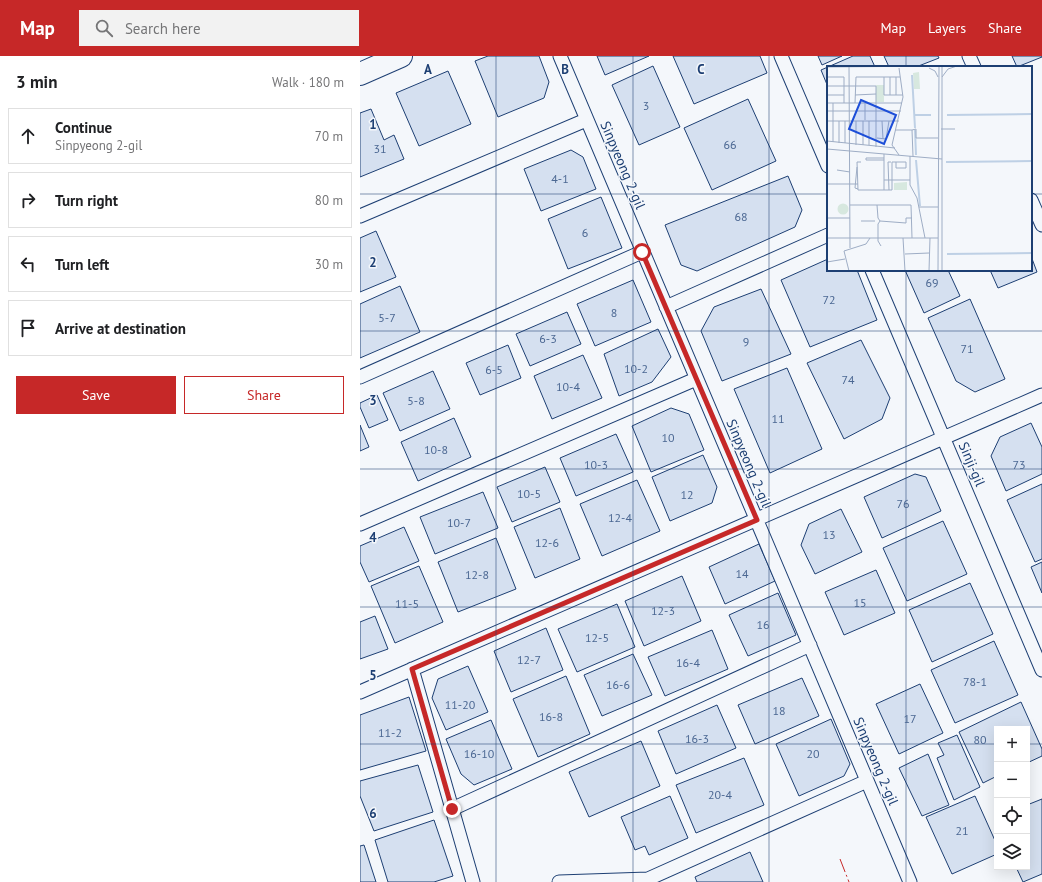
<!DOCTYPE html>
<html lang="en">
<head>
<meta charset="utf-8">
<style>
  body { margin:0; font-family:"PT Sans",sans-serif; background:#f2f2f2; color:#202124 }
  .controls { position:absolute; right:12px; bottom:12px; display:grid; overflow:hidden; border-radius:0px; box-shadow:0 4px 16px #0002 }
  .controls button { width:36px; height:36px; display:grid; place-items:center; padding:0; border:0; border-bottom:1px solid #e0e0e0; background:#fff; color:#202124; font:20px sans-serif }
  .stop { position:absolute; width:12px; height:12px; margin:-9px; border:3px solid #c62828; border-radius:50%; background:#fff }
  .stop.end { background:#c62828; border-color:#fff; box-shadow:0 1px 4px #0008 }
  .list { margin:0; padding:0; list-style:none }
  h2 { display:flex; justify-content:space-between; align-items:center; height:52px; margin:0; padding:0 16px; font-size:17px }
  h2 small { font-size:13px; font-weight:400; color:#757577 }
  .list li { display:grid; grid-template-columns:26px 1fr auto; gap:12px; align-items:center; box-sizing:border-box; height:56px; margin:0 8px 8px; padding:0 8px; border:1px solid #e0e0e0; border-radius:0px }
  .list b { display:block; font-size:15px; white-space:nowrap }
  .list p { margin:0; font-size:13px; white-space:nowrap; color:#757577 }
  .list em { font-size:13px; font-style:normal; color:#757577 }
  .actions { display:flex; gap:8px; padding:12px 16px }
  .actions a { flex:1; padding:9px 0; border:1px solid #c62828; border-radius:0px; text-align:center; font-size:14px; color:#c62828 }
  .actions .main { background:#c62828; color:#fff }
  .icon { flex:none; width:22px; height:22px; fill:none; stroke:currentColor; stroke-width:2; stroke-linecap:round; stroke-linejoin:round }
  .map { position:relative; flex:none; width:682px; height:826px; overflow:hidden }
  header { display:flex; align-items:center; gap:24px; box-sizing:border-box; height:56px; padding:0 20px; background:#c62828; color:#fff }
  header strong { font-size:19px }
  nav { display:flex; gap:22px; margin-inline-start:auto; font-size:14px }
  .search { width:280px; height:36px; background:#f2f2f2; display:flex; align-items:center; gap:10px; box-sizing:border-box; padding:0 14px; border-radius:0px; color:#757577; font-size:15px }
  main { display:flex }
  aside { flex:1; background:#fff }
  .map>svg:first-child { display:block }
  .building { fill:#d5e0f0; stroke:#1d3f73 }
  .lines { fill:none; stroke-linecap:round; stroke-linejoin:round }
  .service-casing { stroke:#1d3f73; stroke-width:15 }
  .tertiary-casing { stroke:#1d3f73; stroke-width:24 }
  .service { stroke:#f4f7fb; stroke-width:13 }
  .tertiary { stroke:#f4f7fb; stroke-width:22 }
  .power { stroke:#c62828; stroke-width:1; stroke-dasharray:14 3 2 3; stroke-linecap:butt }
  .route { stroke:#c62828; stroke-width:5 }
  .grid { fill:none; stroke:#1d3f73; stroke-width:1; stroke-opacity:0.55 }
  .labels { text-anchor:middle; stroke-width:3; stroke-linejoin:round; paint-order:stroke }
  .number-label { font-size:12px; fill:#4b6792 }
  .street-label { font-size:14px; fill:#1d3f73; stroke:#f4f7fb }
  .inset-river { fill:none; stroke:#bed0e5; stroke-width:2 }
  .inset-road { fill:none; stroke:#9eadc5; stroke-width:1 }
  .view { fill:#1d4ed8; fill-opacity:0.15; stroke:#1d4ed8; stroke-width:2 }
  .inset-edge { fill:none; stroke:#1d3f73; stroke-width:2 }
  .grid-label { font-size:13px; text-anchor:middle; font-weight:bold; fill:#1d3f73; stroke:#f4f7fb; stroke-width:3; stroke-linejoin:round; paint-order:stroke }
</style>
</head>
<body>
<header>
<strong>Map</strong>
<div class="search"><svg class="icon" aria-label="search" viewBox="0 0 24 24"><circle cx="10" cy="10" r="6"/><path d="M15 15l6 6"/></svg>Search here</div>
<nav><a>Map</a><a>Layers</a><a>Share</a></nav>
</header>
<main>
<aside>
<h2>3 min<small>Walk · 180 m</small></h2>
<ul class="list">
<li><svg class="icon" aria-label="ahead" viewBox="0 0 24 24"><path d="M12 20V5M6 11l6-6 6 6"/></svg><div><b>Continue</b><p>Sinpyeong 2-gil</p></div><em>70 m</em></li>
<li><svg class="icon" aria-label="right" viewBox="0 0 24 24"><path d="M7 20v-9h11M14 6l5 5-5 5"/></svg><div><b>Turn right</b></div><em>80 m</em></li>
<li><svg class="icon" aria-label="left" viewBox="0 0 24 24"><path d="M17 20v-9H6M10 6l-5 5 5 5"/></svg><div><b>Turn left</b></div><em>30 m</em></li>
<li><svg class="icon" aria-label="arrive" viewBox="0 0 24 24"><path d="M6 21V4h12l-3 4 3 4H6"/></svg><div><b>Arrive at destination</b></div></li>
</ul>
<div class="actions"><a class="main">Save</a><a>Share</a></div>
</aside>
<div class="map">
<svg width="682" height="826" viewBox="0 0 682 826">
  <rect width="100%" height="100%" fill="#f4f7fb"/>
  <!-- building -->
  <path class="building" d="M 128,0 L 179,0 L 189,26 L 184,42 L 138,61 L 115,5 Z
    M 237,0 L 289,0 L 245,19 Z
    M 313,0 L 400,0 L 407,17 L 334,48 Z
    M 458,0 L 482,0 L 462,9 Z
    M 493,0 L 510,0 L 515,11 L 468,11 L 468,31 L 461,14 Z
    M 524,0 L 578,0 L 579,2 L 556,11 L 529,11 Z
    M 652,0 L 682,0 L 682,1 L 657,11 Z
    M 293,10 L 320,71 L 279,89 L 252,29 Z
    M 88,15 L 111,68 L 59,90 L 36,37 Z
    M 388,43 L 416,105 L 352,134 L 324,72 Z
    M 11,53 L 24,84 L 34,79 L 44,103 L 0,121 L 0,57 Z
    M 211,94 L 223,101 L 236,133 L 181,155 L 164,113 Z
    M 428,120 L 442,154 L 435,171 L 337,215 L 321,209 L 305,169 Z
    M 241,141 L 262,192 L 208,213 L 188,163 Z
    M 16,175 L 36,221 L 0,236 L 0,182 Z
    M 671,200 L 677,216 L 638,232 L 630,214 L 671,214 Z
    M 468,203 L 468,214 L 497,214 L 517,264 L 450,291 L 421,224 Z
    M 545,214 L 588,214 L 600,240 L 564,257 Z
    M 273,224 L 291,266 L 235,290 L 217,248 Z
    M 40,230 L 60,276 L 0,302 L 0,248 Z
    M 401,233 L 431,298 L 362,325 L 341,275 L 354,251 Z
    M 610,243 L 645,323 L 615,336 L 596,325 L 568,262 Z
    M 207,256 L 221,288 L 170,310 L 156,278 Z
    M 298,273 L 311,301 L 292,326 L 259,340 L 244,298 Z
    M 501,284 L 530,342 L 522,363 L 484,383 L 447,307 Z
    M 148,289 L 161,322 L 120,339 L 106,307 Z
    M 223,299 L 242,342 L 192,363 L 174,320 Z
    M 427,312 L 462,393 L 410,417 L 374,333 Z
    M 73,315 L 90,353 L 40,375 L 23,337 Z
    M 17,339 L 28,364 L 9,372 L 0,351 L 0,347 Z
    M 311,352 L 329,358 L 344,394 L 291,416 L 272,370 Z
    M 94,362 L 111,401 L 58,425 L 41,386 Z
    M 671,367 L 682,391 L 682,418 L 646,435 L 631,400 L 640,381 Z
    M 0,369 L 9,391 L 0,395 Z
    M 256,378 L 273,416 L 216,440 L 200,402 Z
    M 343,399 L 357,431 L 352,447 L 310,465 L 292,421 Z
    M 185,411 L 200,446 L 152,466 L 137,431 Z
    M 555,418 L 566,421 L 581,455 L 522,482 L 504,441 Z
    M 277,424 L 300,475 L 242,500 L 220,448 Z
    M 682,428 L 682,503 L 675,506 L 647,444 Z
    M 123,436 L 138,472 L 75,498 L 60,461 Z
    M 200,452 L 220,503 L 175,522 L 154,471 Z
    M 481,453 L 502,496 L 455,518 L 441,489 L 449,468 Z
    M 583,465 L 607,518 L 547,545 L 523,492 Z
    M 44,471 L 59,505 L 9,526 L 0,506 L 0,490 Z
    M 136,482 L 156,533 L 98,556 L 78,506 Z
    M 399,488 L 415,525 L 365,548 L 349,511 Z
    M 682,506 L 682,537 L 671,511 Z
    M 59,510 L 83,566 L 35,587 L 11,530 Z
    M 516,514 L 535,557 L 484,579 L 465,536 Z
    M 322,520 L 341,565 L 284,590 L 265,545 Z
    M 610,527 L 633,578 L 572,606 L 549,554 Z
    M 418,537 L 436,579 L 388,600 L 369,559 Z
    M 257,548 L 275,591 L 217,616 L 198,573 Z
    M 15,560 L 28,593 L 0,603 L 0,566 Z
    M 186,572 L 203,614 L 151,636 L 134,595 Z
    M 352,574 L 368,613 L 305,640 L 288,601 Z
    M 634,585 L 658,639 L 595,667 L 571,614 Z
    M 273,598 L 292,639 L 242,660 L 224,619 Z
    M 108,610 L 128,656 L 86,674 L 72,642 L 78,623 Z
    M 206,620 L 230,678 L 178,701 L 153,643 Z
    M 442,622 L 459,660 L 395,688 L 378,649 Z
    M 560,628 L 583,677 L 539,698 L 516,648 Z
    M 49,641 L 66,695 L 0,714 L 0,659 Z
    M 661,646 L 682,693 L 682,700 L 667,707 L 667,673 L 637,673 L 637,720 L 623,727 L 599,676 Z
    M 357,649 L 376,692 L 316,718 L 298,675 Z
    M 471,663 L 490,708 L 484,720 L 439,740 L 416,688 Z
    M 131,664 L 152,713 L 114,729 L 101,718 L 86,683 Z
    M 597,679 L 620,731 L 594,744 L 577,702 L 584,699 L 578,687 Z
    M 281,685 L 300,730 L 229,761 L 209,716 Z
    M 568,698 L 589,749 L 562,760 L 539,712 Z
    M 384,702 L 404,749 L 336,777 L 316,729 Z
    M 58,709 L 73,756 L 14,775 L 0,740 L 0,725 Z
    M 310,740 L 328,782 L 289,799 L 285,790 L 275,794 L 261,761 Z
    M 615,740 L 637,789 L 637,798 L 592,818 L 566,761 Z
    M 682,743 L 682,818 L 663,826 L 656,811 L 667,811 L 667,749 Z
    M 74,764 L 93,820 L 74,826 L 28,826 L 15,784 Z
    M 4,789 L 16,826 L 0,826 L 0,790 Z
    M 390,796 L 403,826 L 337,826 L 335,821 Z"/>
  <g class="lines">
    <!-- service casing -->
    <g class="service-casing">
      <path id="service" d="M 200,0 L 550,826
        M 421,0 L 468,110
        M 609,0 L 614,11
        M 671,144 L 682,169
        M 0,160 L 226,64
        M 512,214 L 682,614
        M 306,251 L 468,179
        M 0,321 L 282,196
        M 0,468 L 336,323
        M 52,613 L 113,826
        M 0,636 L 682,339
        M 92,753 L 450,589
        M 199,826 L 288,823 L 507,725"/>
    </g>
    <!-- tertiary casing -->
    <g class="tertiary-casing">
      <path id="tertiary" d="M 0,18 L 41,0"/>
    </g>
    <!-- service -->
    <use href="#service" class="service"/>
    <!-- tertiary -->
    <use href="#tertiary" class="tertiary"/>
    <!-- power -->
    <path class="power" d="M 480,803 L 489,826"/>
  </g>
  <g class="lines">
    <!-- route -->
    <path class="route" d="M 92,753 L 52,613 L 397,464 L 282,196"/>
  </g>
  <!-- grid -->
  <path class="grid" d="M 136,0 L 136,826M 273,0 L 273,826M 409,0 L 409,826M 546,0 L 546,11M 0,138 L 468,138M 671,138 L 682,138M 546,214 L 546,826M 0,275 L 682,275M 0,413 L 682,413M 0,551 L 682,551M 0,688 L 637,688M 667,688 L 682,688"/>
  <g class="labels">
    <!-- number labels -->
    <g class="number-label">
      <text x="286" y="54">3</text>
      <text x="370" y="93">66</text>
      <text x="20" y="97">31</text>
      <text x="200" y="127">4-1</text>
      <text x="381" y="165">68</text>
      <text x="225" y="181">6</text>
      <text x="572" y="231">69</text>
      <text x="469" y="248">72</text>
      <text x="254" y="261">8</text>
      <text x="27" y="266">5-7</text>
      <text x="188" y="287">6-3</text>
      <text x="386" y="290">9</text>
      <text x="607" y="297">71</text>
      <text x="276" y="317">10-2</text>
      <text x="134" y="318">6-5</text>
      <text x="488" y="328">74</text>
      <text x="208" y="335">10-4</text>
      <text x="56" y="349">5-8</text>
      <text x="418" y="367">11</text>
      <text x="308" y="386">10</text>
      <text x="76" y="398">10-8</text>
      <text x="236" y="413">10-3</text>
      <text x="659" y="413">73</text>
      <text x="169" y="442">10-5</text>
      <text x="327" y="443">12</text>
      <text x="543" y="452">76</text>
      <text x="260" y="466">12-4</text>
      <text x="99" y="471">10-7</text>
      <text x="469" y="483">13</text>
      <text x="187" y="491">12-6</text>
      <text x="382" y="522">14</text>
      <text x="117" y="523">12-8</text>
      <text x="500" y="551">15</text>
      <text x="47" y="552">11-5</text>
      <text x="303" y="559">12-3</text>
      <text x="403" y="573">16</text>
      <text x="237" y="586">12-5</text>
      <text x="169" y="608">12-7</text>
      <text x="328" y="611">16-4</text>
      <text x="615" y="630">78-1</text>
      <text x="258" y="633">16-6</text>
      <text x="100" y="653">11-20</text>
      <text x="419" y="659">18</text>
      <text x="191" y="665">16-8</text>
      <text x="550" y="667">17</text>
      <text x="30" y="681">11-2</text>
      <text x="337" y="687">16-3</text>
      <text x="620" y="688">80</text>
      <text x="119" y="702">16-10</text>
      <text x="453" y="702">20</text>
      <text x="360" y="743">20-4</text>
      <text x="602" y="779">21</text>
    </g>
    <!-- street labels -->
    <g class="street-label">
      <text transform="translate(263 109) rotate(67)" y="5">Sinpyeong 2-gil</text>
      <text transform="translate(389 407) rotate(67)" y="5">Sinpyeong 2-gil</text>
      <text transform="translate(612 408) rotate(67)" y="5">Sinji-gil</text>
      <text transform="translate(516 705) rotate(67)" y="5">Sinpyeong 2-gil</text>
    </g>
  </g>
  <!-- overview -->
  <g transform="translate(467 10)">
    <rect width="205" height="205" fill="#f4f7fb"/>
    <path d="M 92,6 L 93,23 L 87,23 L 86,7 ZM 49,19 L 57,19 L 57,36 L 49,36 ZM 80,116 L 80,124 L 67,124 L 67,117 ZM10.5 143a5.5 5.5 0 1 1 11 0a5.5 5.5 0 1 1-11 0Z" fill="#d7e8df"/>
    <path class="inset-river" d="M 85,9 L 88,62M 87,49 L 104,49M 120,49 L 205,48M 88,64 L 89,89M 89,94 L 93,140M 119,96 L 205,95M 120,188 L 205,187"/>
    <path class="inset-road" d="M 22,0 L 23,182M 0,1 L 112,0M 72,2 L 76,31 L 65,79 L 72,89M 102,2 L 108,5 L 111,11M 0,11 L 17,11 L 17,37M 57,11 L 57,29 L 76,29M 63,11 L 63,29M 69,11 L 69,29M 115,11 L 121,3 L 130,0M 0,20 L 49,20 L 49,81M 0,29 L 17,29M 28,29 L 49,28M 0,37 L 75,37M 6,37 L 6,76M 28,37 L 29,11 L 73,11M 38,37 L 38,54M 0,45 L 74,45M 0,55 L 72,55M 12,55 L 12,77M 18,55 L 18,77M 36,55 L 36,79M 42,55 L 42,79M 55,55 L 56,73M 114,63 L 128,63M 68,64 L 85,64 L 86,90M 85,64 L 89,63 L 89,72 L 111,72M 50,72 L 59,73 L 62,55M 0,75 L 68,82M 29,79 L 29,55M 0,83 L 115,93M 83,90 L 83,119 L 90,132 L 98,172M 57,92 L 39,92 L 39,94 L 57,94M 34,96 L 30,96 L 31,124 L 57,124 L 57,88M 30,101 L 28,122 L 31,123M 10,104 L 23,106M 57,114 L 83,114M 0,118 L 31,118M 57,124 L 65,124 L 65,96 L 79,96 L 79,102 L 69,102 L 69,96M 62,124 L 61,96 L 64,96M 23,139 L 84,139 L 85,172M 50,139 L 51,152 L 53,155 L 51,158 L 51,175 L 54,180M 92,141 L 111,141M 0,152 L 23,152M 34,155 L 48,155M 53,155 L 79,157 L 79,152 L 85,152M 0,172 L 111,172M 76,172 L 78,205M 78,188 L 102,187M 0,196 L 18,193M 22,205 L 17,185 L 39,178 L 43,172M 102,205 L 103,172M 111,205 L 112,0M 115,205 L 115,0"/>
    <path class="view" d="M 34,34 L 69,49 L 57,78 L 22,63 Z"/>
    <rect width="205" height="205" class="inset-edge"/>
  </g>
  <g class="grid-label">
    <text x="68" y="18">A</text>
    <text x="205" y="18">B</text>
    <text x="341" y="18">C</text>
    <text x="13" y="73">1</text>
    <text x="13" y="211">2</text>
    <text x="13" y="349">3</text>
    <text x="13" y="486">4</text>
    <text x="13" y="624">5</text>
    <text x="13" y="762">6</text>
  </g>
</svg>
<div class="controls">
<button>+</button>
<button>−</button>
<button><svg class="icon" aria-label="locate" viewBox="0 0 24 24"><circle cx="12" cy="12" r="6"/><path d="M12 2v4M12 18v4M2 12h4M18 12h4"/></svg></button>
<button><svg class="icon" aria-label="layers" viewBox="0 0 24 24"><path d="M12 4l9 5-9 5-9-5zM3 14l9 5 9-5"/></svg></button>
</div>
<div class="stop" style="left:282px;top:196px"></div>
<div class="stop end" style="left:92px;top:753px"></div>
</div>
</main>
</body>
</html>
